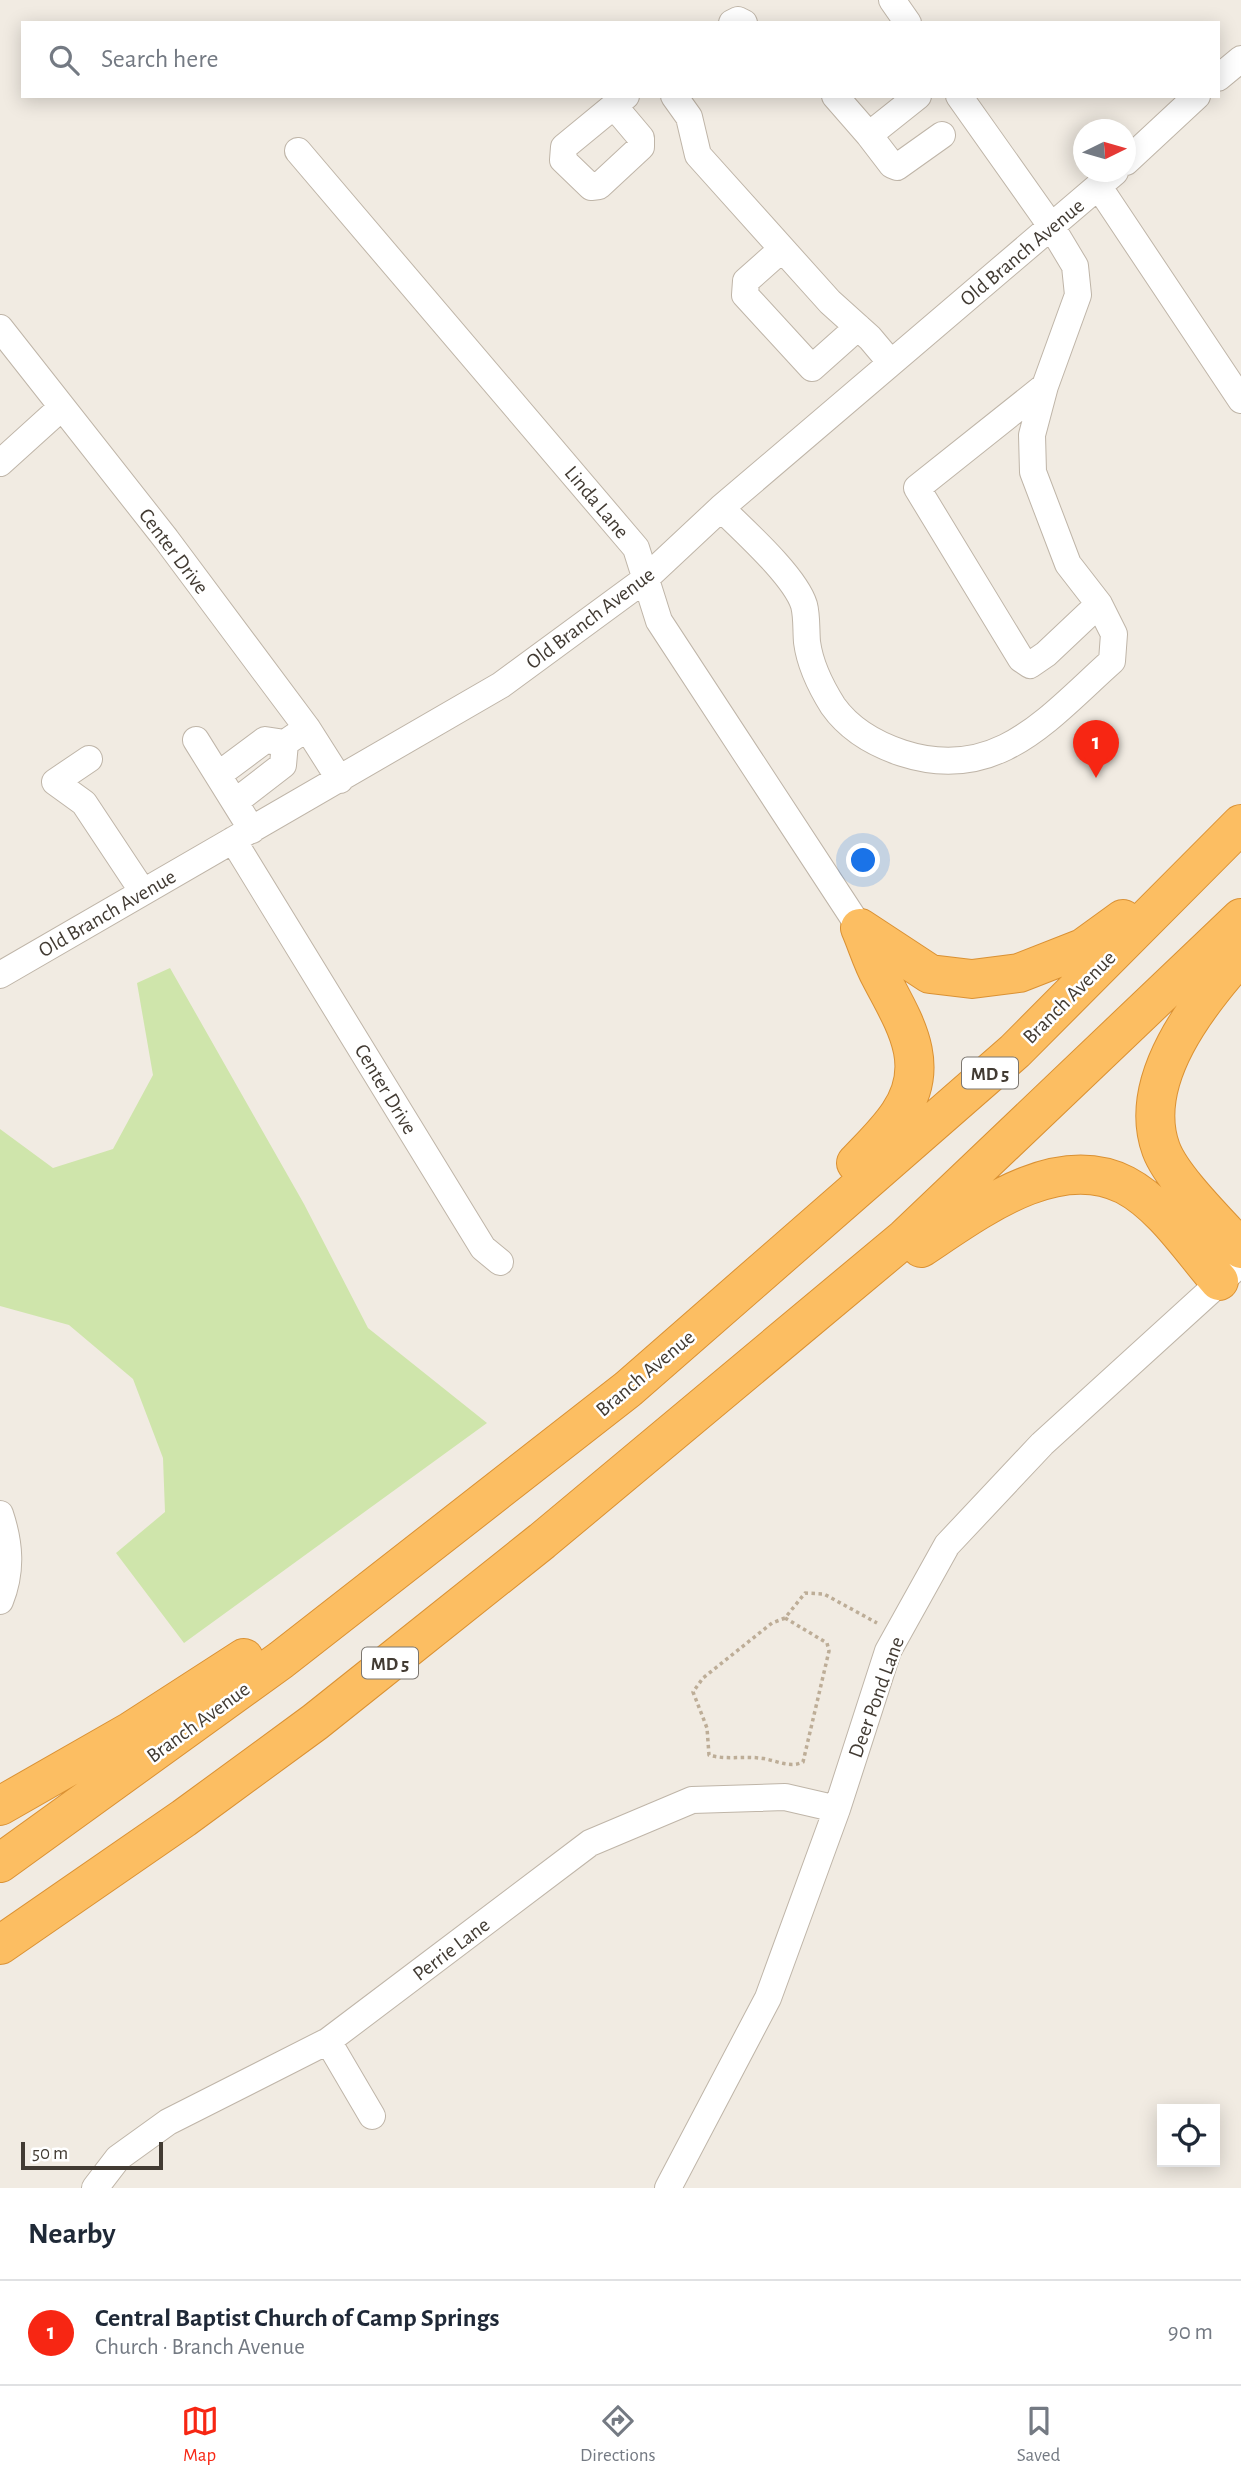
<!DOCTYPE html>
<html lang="en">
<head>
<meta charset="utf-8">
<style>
  body { margin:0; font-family:"Alegreya Sans",sans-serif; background:#f6f6f7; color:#1f2937 }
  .controls { position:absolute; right:21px; bottom:21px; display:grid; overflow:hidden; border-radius:0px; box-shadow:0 4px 18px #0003 }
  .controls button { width:63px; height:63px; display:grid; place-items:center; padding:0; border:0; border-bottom:2px solid #e0e1e3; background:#fff; color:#1f2937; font:35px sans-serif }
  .compass { position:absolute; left:1073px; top:119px; width:63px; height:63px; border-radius:50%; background:#fff; box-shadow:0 4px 18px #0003; rotate:85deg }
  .scale { position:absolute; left:21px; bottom:18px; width:142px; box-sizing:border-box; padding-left:7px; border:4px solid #423b33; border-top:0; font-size:19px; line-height:24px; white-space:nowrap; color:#423b33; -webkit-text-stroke:5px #fff; paint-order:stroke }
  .you { position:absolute; left:864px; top:861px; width:24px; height:24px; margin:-18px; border:5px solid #fff; border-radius:50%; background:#1a73e8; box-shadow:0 0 0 10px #1a73e833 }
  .badge { display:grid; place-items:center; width:46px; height:46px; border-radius:50%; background:#f72613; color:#fff; font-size:23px; font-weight:700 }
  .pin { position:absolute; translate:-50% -58px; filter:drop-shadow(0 2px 4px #0008) }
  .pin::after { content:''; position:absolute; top:37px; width:24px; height:21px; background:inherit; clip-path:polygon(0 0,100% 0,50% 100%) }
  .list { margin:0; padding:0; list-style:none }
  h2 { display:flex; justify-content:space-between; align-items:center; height:91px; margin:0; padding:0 28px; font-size:30px }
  h2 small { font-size:23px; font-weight:400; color:#747a83 }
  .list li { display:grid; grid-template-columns:46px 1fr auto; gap:21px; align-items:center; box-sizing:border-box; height:105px; padding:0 28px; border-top:2px solid #e0e1e3 }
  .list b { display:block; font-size:26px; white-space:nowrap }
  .list p { margin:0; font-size:23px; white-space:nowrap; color:#747a83 }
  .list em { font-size:23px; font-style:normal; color:#747a83 }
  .icon { flex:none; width:38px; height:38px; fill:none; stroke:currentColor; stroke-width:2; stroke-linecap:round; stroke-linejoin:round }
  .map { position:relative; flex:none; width:1241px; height:2188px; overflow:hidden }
  .search { position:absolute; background:#fff; box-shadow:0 4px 18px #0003; left:21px; right:21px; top:21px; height:77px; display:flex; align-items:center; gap:18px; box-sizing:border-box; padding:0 24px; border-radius:0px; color:#747a83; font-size:26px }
  .sheet { height:196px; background:#fff }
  nav { display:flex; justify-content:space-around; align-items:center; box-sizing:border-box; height:98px; border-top:2px solid #e0e1e3; background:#fff; font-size:19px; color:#747a83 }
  nav a { display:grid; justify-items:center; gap:4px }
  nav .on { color:#f72613 }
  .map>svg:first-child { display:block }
  .green { fill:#cfe5ab }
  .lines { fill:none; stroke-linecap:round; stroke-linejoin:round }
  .minor-casing { stroke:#bfb5a8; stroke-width:28 }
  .highway-casing { stroke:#da9133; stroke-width:40 }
  .path { stroke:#bdad97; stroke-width:3.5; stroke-dasharray:3.5 3.5; stroke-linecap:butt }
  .minor { stroke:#fff; stroke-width:26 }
  .highway { stroke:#fcbe62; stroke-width:38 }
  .labels { text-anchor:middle; stroke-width:5; stroke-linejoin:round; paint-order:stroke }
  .shield { fill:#fff; stroke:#7b7670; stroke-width:2 }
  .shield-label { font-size:19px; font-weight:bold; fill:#423b33 }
  .street-label { font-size:21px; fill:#423b33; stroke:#fff }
</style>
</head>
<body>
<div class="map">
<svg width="1241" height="2188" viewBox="0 0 1241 2188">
  <rect width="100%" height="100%" fill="#f1ebe2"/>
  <!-- green -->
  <path class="green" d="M 170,968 L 304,1204 L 368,1328 L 487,1423 L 184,1643 L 116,1553 L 165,1512 L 163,1458 L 133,1379 L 69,1325 L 0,1306 L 0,1129 L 53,1168 L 113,1149 L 153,1075 L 137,983 Z"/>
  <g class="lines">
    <!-- minor casing -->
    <g class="minor-casing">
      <path id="minor" d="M 892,0 L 908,23
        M 732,23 L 738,20 L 744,23
        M 1218,78 L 1241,59
        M 674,96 L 689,117 L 698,155 L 830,302 L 870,338 L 891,363
        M 835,96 L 869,135
        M 918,96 L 869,135 L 892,165 L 897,167 L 942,135
        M 614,106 L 641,138 L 641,147 L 599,186 L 591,187 L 563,160 L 564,147 L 626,96
        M 298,151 L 636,548 L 659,621 L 860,928
        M 1126,162 L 1197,96
        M 1099,187 L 1241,400
        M 782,249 L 746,281 L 745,295 L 812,368 L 858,327
        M 0,328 L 166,539 L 307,728 L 340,780
        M 1045,386 L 917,488 L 1021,659 L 1030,665 L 1046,654 L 1099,604
        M 0,463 L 62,407
        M 721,508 C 743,530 795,576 804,605 C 807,616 806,630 807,642 C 810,665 821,687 833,706 C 850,730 875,744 902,753 C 997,784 1048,718 1112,661 L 1114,634 L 1099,604 L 1068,564 L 1033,472 L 1032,435 L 1045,386 L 1078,295 L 1075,266 L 1051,226 L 959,96
        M 196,740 L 252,830
        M 89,759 L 55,782 L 84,803 L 143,892
        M 218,775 L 265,740 L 285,743 L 307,728
        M 235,802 L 283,765 L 285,743
        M 233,840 L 483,1248 L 500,1262
        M 0,975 L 501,685 L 644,580 L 721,508 L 1115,172
        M 0,1514 C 10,1544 12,1571 0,1601
        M 328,2041 L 372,2116
        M 95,2188 L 118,2158 L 168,2122 L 328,2041 L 590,1843 L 692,1800 L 785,1797 L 837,1809
        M 668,2188 L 768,1998 L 837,1809 L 888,1651 L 947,1545 L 1042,1444 L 1241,1263"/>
    </g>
    <!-- highway casing -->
    <g class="highway-casing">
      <path id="highway" d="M 860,928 L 930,974 L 972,979 L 1019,973 L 1083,948 L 1123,919
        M 1241,955 C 1199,1002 1136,1080 1161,1149 C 1172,1179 1219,1224 1241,1249
        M 856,1163 C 870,1148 887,1132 899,1114 C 933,1065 904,1022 881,978 C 872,962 867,944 860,928
        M 921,1248 C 977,1211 1056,1150 1125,1185 C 1163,1205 1191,1249 1219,1281
        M 0,1806 L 131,1731 L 244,1658
        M 0,1863 L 281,1660 L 628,1389 L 1015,1051 L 1241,824
        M 0,1945 L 184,1818 L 315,1722 L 542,1541 L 905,1238 L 1241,918"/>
    </g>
    <!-- path -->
    <path class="path" d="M 785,1618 L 827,1643 L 829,1651 L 803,1762 C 789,1769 774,1759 759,1758 C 742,1756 726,1760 709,1755 L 707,1728 L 693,1692 L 703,1678 L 772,1623 L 785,1618 L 805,1593 L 824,1594 L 877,1623"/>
    <!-- minor -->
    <use href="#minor" class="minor"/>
    <!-- highway -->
    <use href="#highway" class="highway"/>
  </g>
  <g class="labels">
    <!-- shield labels -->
    <g class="shield">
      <rect x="962" y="1057.5" width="56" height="31" rx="5"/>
      <rect x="362" y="1647.5" width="56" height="31" rx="5"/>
    </g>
    <g class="shield-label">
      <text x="990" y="1080">MD 5</text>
      <text x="390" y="1670">MD 5</text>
    </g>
    <!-- street labels -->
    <g class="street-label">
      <text transform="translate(1022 252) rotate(-40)" y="7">Old Branch Avenue</text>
      <text transform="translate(597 502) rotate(50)" y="7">Linda Lane</text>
      <text transform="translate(174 551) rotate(53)" y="7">Center Drive</text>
      <text transform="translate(590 618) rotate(-37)" y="7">Old Branch Avenue</text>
      <text transform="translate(107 913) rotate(-30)" y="7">Old Branch Avenue</text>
      <text transform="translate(1069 997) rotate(-45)" y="7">Branch Avenue</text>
      <text transform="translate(386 1089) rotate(59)" y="7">Center Drive</text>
      <text transform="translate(645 1373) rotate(-40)" y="7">Branch Avenue</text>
      <text transform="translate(876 1697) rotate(-70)" y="7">Deer Pond Lane</text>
      <text transform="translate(198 1722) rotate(-36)" y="7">Branch Avenue</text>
      <text transform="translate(451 1949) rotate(-37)" y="7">Perrie Lane</text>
    </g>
  </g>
</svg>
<div class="controls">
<button><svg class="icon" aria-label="locate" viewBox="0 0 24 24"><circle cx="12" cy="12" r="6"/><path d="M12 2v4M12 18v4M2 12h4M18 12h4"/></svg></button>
</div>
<svg class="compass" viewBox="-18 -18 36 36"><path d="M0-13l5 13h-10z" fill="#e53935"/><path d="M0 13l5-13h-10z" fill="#747a83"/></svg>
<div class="scale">50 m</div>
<div class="you"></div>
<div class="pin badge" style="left:1096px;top:778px">1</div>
<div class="search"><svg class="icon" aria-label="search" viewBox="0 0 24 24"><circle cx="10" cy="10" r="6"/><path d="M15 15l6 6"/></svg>Search here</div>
</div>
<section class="sheet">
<h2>Nearby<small></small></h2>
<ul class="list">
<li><span class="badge">1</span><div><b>Central Baptist Church of Camp Springs</b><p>Church · Branch Avenue</p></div><em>90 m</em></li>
</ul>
</section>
<nav>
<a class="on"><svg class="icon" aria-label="map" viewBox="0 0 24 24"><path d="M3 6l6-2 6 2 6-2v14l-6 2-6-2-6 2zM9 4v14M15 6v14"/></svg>Map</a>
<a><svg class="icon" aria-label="directions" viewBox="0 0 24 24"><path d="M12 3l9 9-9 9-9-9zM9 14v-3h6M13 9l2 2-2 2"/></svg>Directions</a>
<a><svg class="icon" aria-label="saved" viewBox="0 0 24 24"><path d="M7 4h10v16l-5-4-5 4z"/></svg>Saved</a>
</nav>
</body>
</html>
